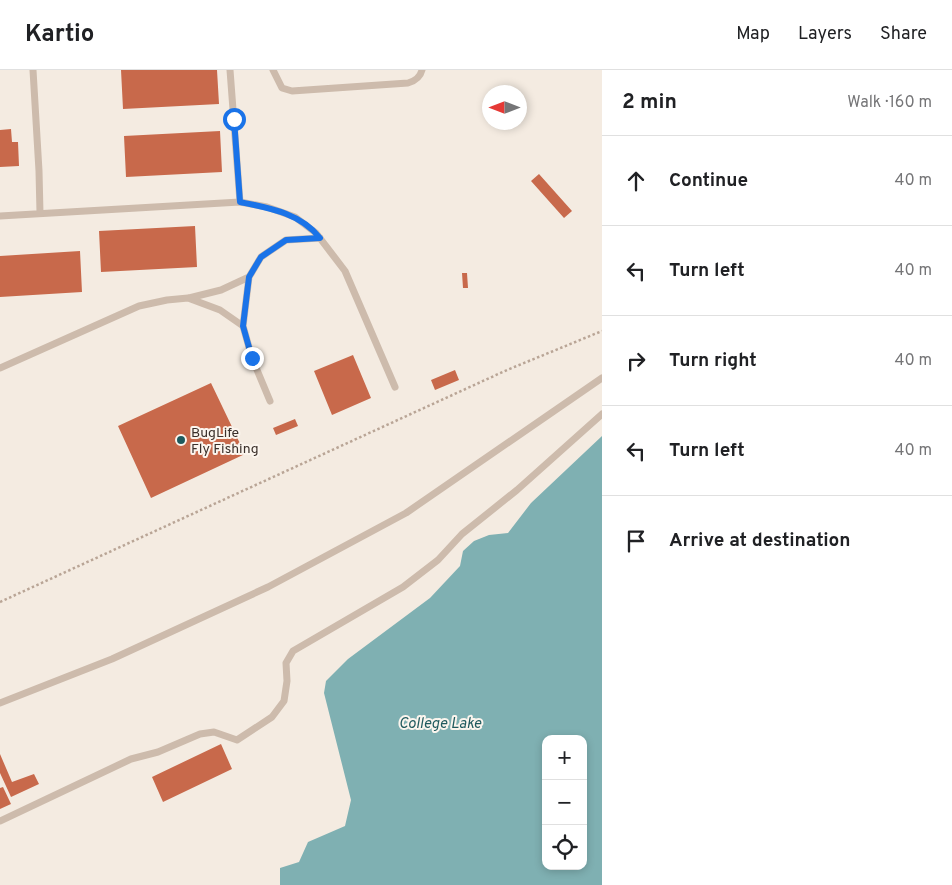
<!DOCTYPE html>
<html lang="en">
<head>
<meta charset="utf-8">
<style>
  body { margin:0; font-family:Overpass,sans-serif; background:#f2f2f2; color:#202124 }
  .controls { position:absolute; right:15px; bottom:15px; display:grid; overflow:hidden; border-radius:10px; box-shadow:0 2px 8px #0003 }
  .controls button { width:45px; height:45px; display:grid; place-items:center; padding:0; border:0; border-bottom:1px solid #e0e0e0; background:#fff; color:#202124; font:25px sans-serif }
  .compass { position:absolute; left:482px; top:15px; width:45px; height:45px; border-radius:50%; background:#fff; box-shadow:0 2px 8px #0003; rotate:270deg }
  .stop { position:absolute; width:15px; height:15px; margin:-11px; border:4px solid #1a73e8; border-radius:50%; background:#fff }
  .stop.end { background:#1a73e8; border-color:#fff; box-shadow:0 1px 5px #0008 }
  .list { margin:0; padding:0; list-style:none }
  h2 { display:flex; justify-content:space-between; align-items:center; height:65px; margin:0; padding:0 20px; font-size:21px }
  h2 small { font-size:16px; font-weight:400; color:#757577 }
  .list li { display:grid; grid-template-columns:32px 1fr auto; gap:15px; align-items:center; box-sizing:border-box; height:90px; padding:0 20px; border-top:1px solid #e0e0e0 }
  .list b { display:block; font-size:19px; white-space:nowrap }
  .list em { font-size:16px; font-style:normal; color:#757577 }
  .icon { flex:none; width:28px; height:28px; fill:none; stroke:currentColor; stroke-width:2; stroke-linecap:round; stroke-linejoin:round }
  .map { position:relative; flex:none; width:602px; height:815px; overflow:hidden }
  header { display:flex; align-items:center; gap:30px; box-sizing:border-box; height:70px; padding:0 25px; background:#fff; border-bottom:1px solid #e0e0e0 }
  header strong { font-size:24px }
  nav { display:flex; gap:28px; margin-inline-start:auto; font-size:18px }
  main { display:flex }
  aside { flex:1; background:#fff }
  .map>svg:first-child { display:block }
  .water { fill:#7fb0b2; fill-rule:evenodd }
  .building { fill:#c8694b }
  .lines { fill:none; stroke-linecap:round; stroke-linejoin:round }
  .path { stroke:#b9a596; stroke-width:2.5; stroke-dasharray:2.5 2.5; stroke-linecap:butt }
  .lane { stroke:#cdbbac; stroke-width:7 }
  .route { stroke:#1a73e8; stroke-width:6 }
  .poi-dot { fill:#1f5a5e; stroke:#fbf5ee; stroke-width:2 }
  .labels { text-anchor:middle; stroke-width:4; stroke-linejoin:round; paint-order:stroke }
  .poi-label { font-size:14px; fill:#3b302b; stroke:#fbf5ee; text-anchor:start }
  .water-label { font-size:15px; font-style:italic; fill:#1f5a5e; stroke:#fbf5ee }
</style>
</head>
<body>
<header>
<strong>Kartio</strong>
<nav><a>Map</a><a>Layers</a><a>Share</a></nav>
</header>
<main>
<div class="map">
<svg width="602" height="815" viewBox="0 0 602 815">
  <rect width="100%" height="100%" fill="#f4ebe1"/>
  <!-- water -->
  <path class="water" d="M 602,366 L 602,815 L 280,815 L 280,798 L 299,792 L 308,772 L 345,756 L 351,730 L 324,623 L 326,611 L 348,589 L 430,528 L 460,496 L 463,481 L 474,471 L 489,465 L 508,463 L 531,433 ZM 546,669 L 583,669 L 583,796 L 546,796 Z"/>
  <!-- building -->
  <path class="building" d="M 121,0 L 217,0 L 219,34 L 123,39 Z
    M 11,59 L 12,72 L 18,72 L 19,96 L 0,97 L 0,60 Z
    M 220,61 L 222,102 L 126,107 L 124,66 Z
    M 539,104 L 572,141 L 564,148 L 531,111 Z
    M 195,156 L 197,197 L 101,202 L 99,161 Z
    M 80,181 L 82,222 L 0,227 L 0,186 Z
    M 462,203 L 467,203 L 468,218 L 463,218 Z
    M 353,285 L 371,328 L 332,345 L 314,301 Z
    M 455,300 L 459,310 L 435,320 L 431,310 Z
    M 211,313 L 245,384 L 151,428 L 118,356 Z
    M 295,349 L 298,356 L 276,365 L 273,358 Z
    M 221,674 L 232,699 L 163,732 L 152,707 Z
    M 0,684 L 12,712 L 34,704 L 39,714 L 11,727 L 0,703 Z
    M 3,717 L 11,734 L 0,739 L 0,718 Z"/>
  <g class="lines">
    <!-- path -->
    <path class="path" d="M 0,532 L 507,300 L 602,261"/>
    <!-- lane -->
    <path class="lane" d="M 33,0 L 39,101 L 40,143
      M 230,0 L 240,132
      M 273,0 L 282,18 L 292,21 L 408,13 C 415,11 420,8 422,0
      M 0,146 L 240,132 L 267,137 L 295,147 L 316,163 L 345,201 L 395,317
      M 189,228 L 221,220 L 249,207 L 261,187 L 286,170 L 320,168
      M 243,256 L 249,207
      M 0,298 L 139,236 L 167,230 L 188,228 L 220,240 L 243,256 L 252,288 L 270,331
      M 0,633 L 112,589 L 268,517 L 406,443 L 602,308
      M 0,751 L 131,689 L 158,682 L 200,664 L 214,662 L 237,670 L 272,647 L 284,631 L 287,611 L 286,593 L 293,581 L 403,517 L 438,490 L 462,464 L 517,420 L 602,344"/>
  </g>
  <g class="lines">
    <!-- route -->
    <path class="route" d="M 234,49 L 240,132 C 269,138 300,143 320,168 L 286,170 L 261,187 L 249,207 L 243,256 L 252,288"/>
  </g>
  <!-- markers -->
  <circle class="poi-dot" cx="181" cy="370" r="5"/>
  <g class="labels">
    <!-- poi labels -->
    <g class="poi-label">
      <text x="191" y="367">BugLife<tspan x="191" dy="16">Fly Fishing</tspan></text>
    </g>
    <!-- water labels -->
    <g class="water-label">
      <text x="440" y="658">College Lake</text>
    </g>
  </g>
</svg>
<div class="controls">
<button>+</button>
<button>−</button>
<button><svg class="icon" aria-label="locate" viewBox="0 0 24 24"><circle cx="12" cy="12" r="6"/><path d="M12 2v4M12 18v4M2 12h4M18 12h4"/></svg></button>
</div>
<svg class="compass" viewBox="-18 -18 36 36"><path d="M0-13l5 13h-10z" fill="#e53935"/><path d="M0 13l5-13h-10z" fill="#757577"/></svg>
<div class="stop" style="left:234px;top:49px"></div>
<div class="stop end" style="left:252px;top:288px"></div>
</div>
<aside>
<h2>2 min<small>Walk · 160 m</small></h2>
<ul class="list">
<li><svg class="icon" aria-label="ahead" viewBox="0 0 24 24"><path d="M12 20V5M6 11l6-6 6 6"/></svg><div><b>Continue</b></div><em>40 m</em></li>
<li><svg class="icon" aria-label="left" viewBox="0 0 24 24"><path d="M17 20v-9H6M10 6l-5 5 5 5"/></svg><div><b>Turn left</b></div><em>40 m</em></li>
<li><svg class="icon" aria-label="right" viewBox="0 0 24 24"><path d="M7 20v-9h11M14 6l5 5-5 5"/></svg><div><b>Turn right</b></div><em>40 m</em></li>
<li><svg class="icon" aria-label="left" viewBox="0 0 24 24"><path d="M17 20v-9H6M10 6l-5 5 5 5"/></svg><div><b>Turn left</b></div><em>40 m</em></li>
<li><svg class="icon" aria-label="arrive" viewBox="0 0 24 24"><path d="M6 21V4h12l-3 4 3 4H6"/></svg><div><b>Arrive at destination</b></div></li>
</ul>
</aside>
</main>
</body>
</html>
